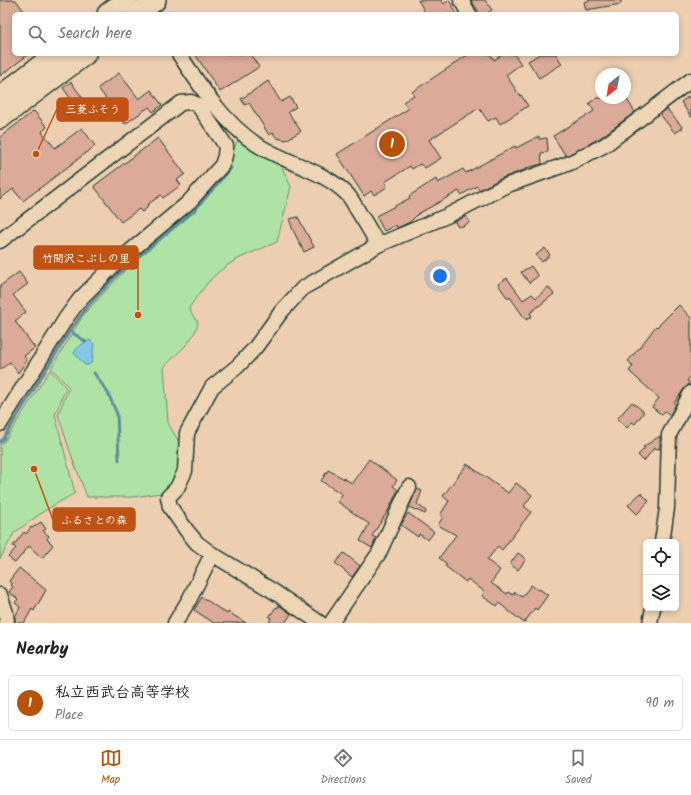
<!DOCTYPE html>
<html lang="en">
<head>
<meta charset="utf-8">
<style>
  body { margin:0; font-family:Kalam,"Klee One",sans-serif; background:#f2f2f2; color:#202124 }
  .controls { position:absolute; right:12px; bottom:12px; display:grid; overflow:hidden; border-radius:6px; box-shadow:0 2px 6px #0003 }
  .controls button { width:36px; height:36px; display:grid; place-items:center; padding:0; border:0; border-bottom:1px solid #e0e0e0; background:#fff; color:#202124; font:20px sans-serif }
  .compass { position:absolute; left:595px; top:68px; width:36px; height:36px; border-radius:50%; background:#fff; box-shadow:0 2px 6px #0003; rotate:211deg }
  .you { position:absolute; left:440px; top:276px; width:14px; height:14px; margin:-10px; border:3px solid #fff; border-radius:50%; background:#1a73e8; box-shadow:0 0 0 6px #1a73e833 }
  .badge { display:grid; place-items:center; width:26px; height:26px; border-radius:50%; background:#b45309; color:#fff; font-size:13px; font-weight:700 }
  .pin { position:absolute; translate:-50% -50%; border:2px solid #fff; box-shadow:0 1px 4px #0006 }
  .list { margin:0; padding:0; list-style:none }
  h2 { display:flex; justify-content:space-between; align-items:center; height:52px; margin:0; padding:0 16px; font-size:17px }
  h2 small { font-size:13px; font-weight:400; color:#757577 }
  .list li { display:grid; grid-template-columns:26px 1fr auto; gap:12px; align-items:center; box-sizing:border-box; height:56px; margin:0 8px 8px; padding:0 8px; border:1px solid #e0e0e0; border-radius:6px }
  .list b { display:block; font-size:15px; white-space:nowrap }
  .list p { margin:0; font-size:13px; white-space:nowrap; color:#757577 }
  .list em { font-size:13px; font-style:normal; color:#757577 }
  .icon { flex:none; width:22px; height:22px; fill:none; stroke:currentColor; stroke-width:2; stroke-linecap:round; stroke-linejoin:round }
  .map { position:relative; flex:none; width:691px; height:623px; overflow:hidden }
  .search { position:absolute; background:#fff; box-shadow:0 2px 6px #0003; left:12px; right:12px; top:12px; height:44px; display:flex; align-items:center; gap:10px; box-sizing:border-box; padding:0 14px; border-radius:6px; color:#757577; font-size:15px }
  .sheet { height:116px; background:#fff }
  nav { display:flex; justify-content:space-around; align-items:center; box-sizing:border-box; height:56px; border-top:1px solid #e0e0e0; background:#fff; font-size:11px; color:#757577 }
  nav a { display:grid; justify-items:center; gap:2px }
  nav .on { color:#b45309 }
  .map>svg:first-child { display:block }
  .green { fill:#afe3a5; stroke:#67906c }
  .water { fill:#84c6e5; stroke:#5c8f9e }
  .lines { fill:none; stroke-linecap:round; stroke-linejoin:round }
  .stream { stroke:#5c8f9e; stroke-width:3 }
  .building { fill:#dbaa98; stroke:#1f3d34 }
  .minor-casing { stroke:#1f3d34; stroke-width:17 }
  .highway-casing { stroke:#1f3d34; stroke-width:24 }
  .minor { stroke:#edd5b5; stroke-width:14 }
  .highway { stroke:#edd5b5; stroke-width:21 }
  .leader { fill:none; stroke:#c05314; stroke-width:1.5 }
  .callout-dot { fill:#c05314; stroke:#edd5b5; stroke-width:1.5 }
  .callout { fill:#c05314; stroke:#c05314; stroke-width:1.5 }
  .callout-label { font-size:11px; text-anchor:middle; font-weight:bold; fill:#fff }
</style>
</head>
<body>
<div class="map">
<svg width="691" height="623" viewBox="0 0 691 623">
  <rect width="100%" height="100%" fill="#edceb1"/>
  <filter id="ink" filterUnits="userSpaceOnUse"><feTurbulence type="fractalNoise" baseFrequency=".025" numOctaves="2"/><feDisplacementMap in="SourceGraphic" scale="8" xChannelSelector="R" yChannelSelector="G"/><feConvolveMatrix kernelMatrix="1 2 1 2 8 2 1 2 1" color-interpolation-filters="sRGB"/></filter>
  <g filter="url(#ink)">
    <!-- green -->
    <path class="green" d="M 241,132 L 277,156 L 291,187 L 277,242 C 259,250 237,257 221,270 C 209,279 198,295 189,308 L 193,316 L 198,322 C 195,341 177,353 164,367 L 168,423 L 180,444 L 180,469 L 168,492 L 133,497 L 87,497 L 72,457 L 58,415 L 69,387 L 51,368 L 84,314 L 189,202 L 234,149 Z
      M 50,370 L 66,388 L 55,415 L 75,493 L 44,511 L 14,533 L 0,559 L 0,444 L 4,442 Z"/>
    <!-- water -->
    <path class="water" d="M 90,340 L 94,344 L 92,362 L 89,365 L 85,365 L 74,353 C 77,347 83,343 90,340 Z"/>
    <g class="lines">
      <!-- stream -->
      <path class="stream" d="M 70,331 L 86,342
        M 94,373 L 108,393 L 117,414 L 119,460
        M 0,442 L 3,439 L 70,331 L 87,307 L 120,272 L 194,211 L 231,168"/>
    </g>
    <!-- building -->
    <path class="building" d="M 0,0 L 16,0 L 26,14 L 14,14 L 14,54 L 29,54 L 0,76 Z
      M 418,0 L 441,0 L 444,4 L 449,0 L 457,14 L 426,14 Z
      M 471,0 L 485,0 L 492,10 L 486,14 L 480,14 Z
      M 591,0 L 621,0 L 621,4 L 586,10 L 584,2 Z
      M 195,54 L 250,54 L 259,67 L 220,92 Z
      M 469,54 L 490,54 L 494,60 L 503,54 L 514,54 L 521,64 L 506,75 L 520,96 L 521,95 L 528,106 L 500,124 L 496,117 L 488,121 L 479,108 L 429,140 L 441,158 L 425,168 L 420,164 L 412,169 L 410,166 L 385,182 L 387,187 L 374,195 L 371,191 L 364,196 L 337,154 L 408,109 L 403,102 L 414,95 L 412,92 Z
      M 540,54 L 556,54 L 562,64 L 539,78 L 528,61 Z
      M 119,73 L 139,99 L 151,90 L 162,105 L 153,112 L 149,107 L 125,124 L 98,88 Z
      M 268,81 L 281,102 L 290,97 L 296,107 L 288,112 L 301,131 L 286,140 L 277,138 L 273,133 L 269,135 L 249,103 L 245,105 L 241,99 Z
      M 71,82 L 87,104 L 79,110 L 63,88 Z
      M 691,95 L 691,117 L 681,102 Z
      M 597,98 L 626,98 L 635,112 L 600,138 L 566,156 L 553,136 L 594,111 L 589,103 Z
      M 667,109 L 683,128 L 675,133 L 660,114 Z
      M 34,111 L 47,127 L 42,132 L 55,148 L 82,128 L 95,146 L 23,201 L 13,189 L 0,199 L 0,137 Z
      M 539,136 L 539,139 L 547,138 L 548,152 L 541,153 L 542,164 L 526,168 L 527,169 L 502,178 L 479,190 L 477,186 L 461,195 L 459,191 L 418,214 L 410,222 L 397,228 L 396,225 L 384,231 L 376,216 L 410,198 L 409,196 L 436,179 L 438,183 L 463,169 L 466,173 L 515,146 L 516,148 Z
      M 158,138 L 185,174 L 177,180 L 181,185 L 163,198 L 161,195 L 147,205 L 148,207 L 142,212 L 139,209 L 121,222 L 94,186 Z
      M 466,216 L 470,222 L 461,227 L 460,226 L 458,227 L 455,222 Z
      M 298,217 L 314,247 L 304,252 L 293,230 L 289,219 Z
      M 545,248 L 550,255 L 542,262 L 536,255 Z
      M 531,266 L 538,276 L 529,283 L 521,272 Z
      M 19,272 L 28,284 L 13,295 L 26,312 L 15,321 L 35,348 L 24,356 L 27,360 L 18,373 L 10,362 L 0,370 L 0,286 Z
      M 507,278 L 523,300 L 532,294 L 536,298 L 548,287 L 554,294 L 530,313 L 532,316 L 526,320 L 510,297 L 508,299 L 498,284 Z
      M 679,305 L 691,318 L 691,376 L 687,381 L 690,383 L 684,389 L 674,403 L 676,404 L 670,415 L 665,411 L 662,415 L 652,407 L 659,398 L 629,371 L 633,366 L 628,361 L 640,347 L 656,326 L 657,327 Z
      M 632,402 L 644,412 L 635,424 L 632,422 L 627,428 L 617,419 Z
      M 660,436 L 660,449 L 654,448 L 644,461 L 638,455 L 645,448 L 643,447 Z
      M 369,459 L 397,480 L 393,486 L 398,490 L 389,509 L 372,536 L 376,538 L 372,548 L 360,541 L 369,524 L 338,502 L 342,494 L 321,481 L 328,470 L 352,483 Z
      M 467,464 L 508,493 L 516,483 L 532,495 L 524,506 L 531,512 L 502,550 L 498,546 L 487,560 L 500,570 L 491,583 L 507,594 L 508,592 L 513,595 L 515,592 L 522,597 L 531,585 L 538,590 L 539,589 L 548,595 L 537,610 L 535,608 L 524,623 L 499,603 L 497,606 L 482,596 L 485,592 L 468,579 L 466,582 L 445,566 L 447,564 L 439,558 L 456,535 L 438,525 L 443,517 L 440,515 L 449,501 L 443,496 Z
      M 417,489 L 422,491 L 417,504 L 426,511 L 425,514 L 409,507 Z
      M 641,493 L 649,501 L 637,514 L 628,505 Z
      M 408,513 L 434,532 L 428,540 L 419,534 L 418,537 L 401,525 Z
      M 41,522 L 46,529 L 43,531 L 49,536 L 47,539 L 53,545 L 42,558 L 29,546 L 15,563 L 8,557 L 16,548 L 13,546 L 24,532 L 26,534 L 31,527 L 32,528 Z
      M 344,553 L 360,566 L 352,577 L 335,563 Z
      M 518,553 L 526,559 L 518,570 L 510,564 Z
      M 19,568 L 46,590 L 34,611 L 32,609 L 24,623 L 15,623 L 15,617 L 20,607 L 15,603 L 18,599 L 9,592 L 13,587 L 11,585 L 12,584 L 9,581 Z
      M 202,597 L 227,614 L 228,612 L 246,623 L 214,623 L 194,610 Z
      M 279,605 L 291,614 L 285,623 L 269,623 L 271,618 L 269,617 L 276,607 L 278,608 Z"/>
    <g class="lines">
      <!-- minor casing -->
      <g class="minor-casing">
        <path id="minor" d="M 461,0 L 469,14
          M 179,54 C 200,86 223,122 256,144 C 285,163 324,170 348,195 C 352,200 355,206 358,211 C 365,222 372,233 378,245
          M 0,241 L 181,103 L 191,102 L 198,105 L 226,146 C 226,154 225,158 222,165 L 189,202 L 116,263 L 80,299 L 66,318 L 0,424
          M 662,542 L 667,508 L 669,435 L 691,393
          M 0,595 L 6,613 L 7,623
          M 175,623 L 189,600 L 212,554
          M 320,623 L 273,591 L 212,554 L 197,543 L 187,531 L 170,507 L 168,497 L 177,488 L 185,471 L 187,433 L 212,387 L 238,366 L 255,348 L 281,312 L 303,288 L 378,245 L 449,215 L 505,186 L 570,163 L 605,145 L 691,80
          M 331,623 L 379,553 L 409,487
          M 650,623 L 653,608"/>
      </g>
      <!-- highway casing -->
      <g class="highway-casing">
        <path id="highway" d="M 108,14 L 126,0
          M 137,14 L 155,0
          M 0,97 L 56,54
          M 0,118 L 85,54"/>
      </g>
      <!-- minor -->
      <use href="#minor" class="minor"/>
      <!-- highway -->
      <use href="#highway" class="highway"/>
    </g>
  </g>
  <!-- callouts -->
  <path class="leader" d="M36 154L57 109M138 315L138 258M34 469L53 520"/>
  <g class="callout-dot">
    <circle cx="36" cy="154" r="4"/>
    <circle cx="138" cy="315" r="4"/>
    <circle cx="34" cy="469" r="4"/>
  </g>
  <g class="callout">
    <rect x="57" y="98" width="71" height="23" rx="4"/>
    <rect x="34" y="246" width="104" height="23" rx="4"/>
    <rect x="53" y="508" width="82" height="23" rx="4"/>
  </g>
  <g class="callout-label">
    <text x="93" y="113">三菱ふそう</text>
    <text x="86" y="262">竹間沢こぶしの里</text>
    <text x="94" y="524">ふるさとの森</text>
  </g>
</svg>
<div class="controls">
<button><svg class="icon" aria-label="locate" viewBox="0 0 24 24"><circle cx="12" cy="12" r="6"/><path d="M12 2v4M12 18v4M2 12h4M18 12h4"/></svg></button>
<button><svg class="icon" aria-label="layers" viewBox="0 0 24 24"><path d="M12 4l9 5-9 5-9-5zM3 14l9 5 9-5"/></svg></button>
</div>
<svg class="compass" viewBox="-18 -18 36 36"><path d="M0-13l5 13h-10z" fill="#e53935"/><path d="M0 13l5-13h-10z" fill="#757577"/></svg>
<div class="you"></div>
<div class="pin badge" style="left:392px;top:144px">1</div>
<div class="search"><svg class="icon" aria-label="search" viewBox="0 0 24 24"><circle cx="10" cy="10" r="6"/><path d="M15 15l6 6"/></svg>Search here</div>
</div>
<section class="sheet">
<h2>Nearby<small></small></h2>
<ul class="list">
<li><span class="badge">1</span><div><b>私立西武台高等学校</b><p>Place</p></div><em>90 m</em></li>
</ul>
</section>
<nav>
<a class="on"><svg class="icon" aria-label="map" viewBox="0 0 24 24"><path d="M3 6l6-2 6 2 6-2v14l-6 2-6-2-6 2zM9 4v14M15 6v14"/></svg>Map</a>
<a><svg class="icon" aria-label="directions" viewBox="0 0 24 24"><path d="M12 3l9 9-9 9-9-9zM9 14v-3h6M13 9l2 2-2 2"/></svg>Directions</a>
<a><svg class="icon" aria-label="saved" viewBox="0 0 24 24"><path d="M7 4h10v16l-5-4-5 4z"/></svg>Saved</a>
</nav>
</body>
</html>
